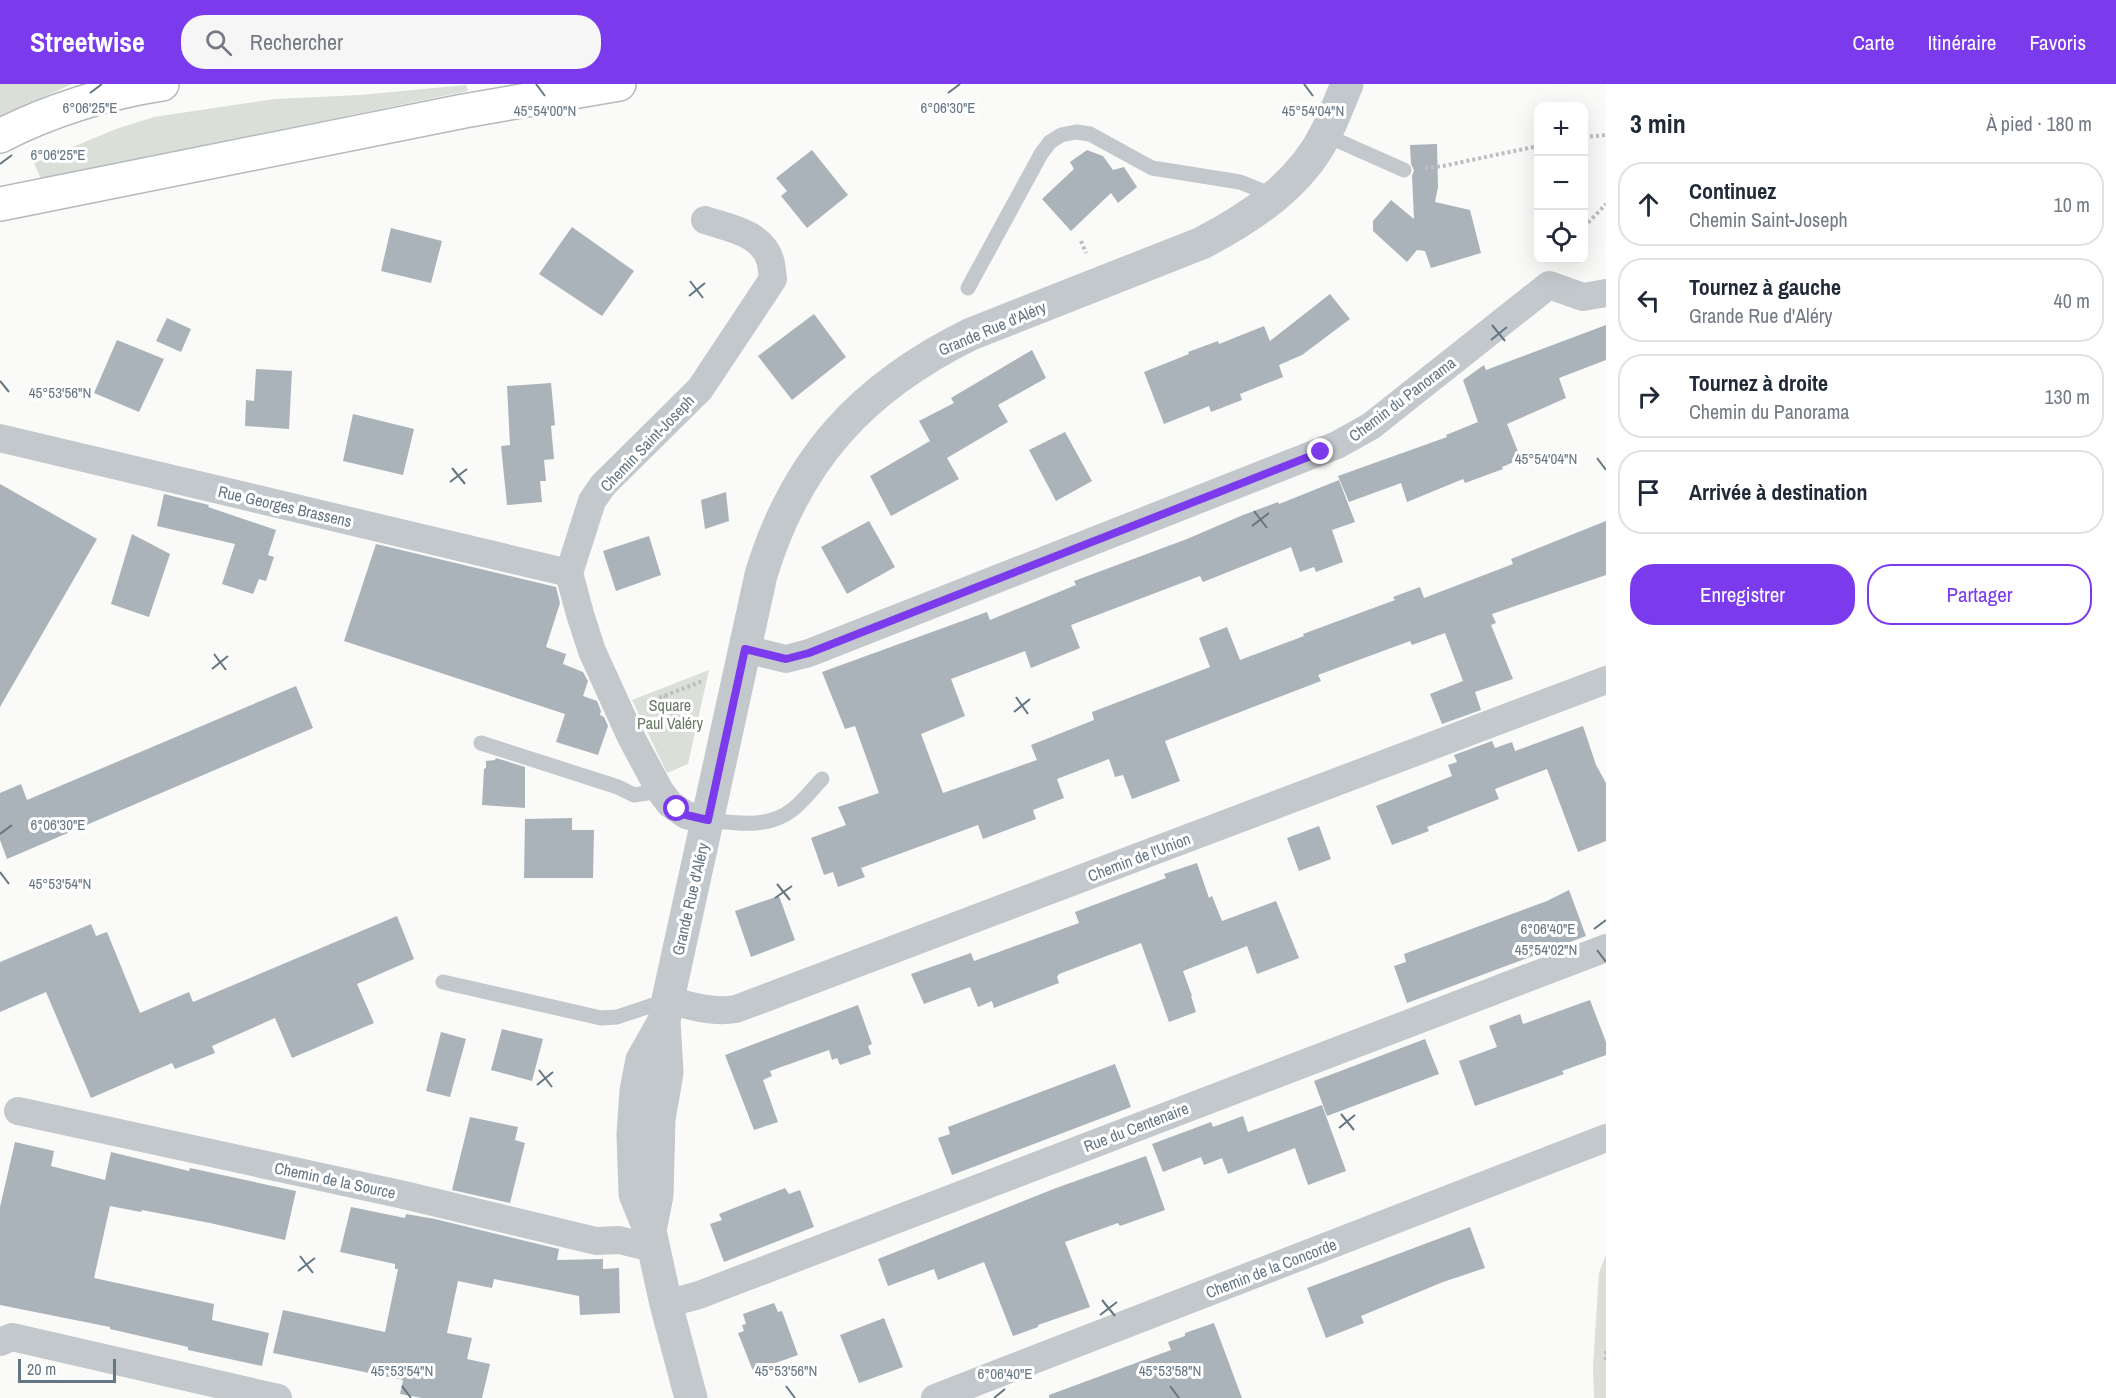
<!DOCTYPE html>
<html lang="fr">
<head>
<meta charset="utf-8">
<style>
  body { margin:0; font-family:"Archivo Narrow",sans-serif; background:#f6f6f7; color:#1f2937 }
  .controls { position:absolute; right:18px; top:18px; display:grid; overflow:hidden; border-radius:12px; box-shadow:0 6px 24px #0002 }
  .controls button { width:54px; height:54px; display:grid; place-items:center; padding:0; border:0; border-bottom:2px solid #e0e1e3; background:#fff; color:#1f2937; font:30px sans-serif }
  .scale { position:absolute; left:18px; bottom:15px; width:98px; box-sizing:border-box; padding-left:6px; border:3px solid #657683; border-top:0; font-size:16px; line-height:21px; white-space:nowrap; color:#657683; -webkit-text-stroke:4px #fff; paint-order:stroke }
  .stop { position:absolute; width:18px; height:18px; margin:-14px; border:4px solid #7c3aed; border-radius:50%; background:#fff }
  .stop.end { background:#7c3aed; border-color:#fff; box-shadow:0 2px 6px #0008 }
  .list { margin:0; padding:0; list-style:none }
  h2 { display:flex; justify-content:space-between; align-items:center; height:78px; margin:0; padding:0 24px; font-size:26px }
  h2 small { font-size:20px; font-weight:400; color:#747a83 }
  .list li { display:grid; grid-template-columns:39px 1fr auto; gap:18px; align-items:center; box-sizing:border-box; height:84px; margin:0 12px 12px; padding:0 12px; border:2px solid #e0e1e3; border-radius:24px }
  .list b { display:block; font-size:22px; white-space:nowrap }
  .list p { margin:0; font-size:20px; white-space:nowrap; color:#747a83 }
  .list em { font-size:20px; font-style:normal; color:#747a83 }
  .actions { display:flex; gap:12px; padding:18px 24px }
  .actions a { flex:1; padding:14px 0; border:2px solid #7c3aed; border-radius:24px; text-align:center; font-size:21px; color:#7c3aed }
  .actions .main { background:#7c3aed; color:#fff }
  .icon { flex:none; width:33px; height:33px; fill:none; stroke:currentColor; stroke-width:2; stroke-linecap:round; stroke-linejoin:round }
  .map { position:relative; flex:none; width:1606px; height:1314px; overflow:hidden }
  header { display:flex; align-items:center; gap:36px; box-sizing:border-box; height:84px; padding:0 30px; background:#7c3aed; color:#fff }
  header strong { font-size:28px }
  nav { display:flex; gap:33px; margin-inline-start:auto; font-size:21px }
  .search { width:420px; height:54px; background:#f6f6f7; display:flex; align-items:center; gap:15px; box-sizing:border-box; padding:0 21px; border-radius:24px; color:#747a83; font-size:22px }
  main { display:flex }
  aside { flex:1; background:#fff }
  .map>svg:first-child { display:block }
  .green { fill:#dadfd7 }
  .building { fill:#aab3b9 }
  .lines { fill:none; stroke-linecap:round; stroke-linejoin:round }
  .trunk-casing { stroke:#b4b9bd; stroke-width:36 }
  .path { stroke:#bbbfc2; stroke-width:4; stroke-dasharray:3 3; stroke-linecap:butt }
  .service { stroke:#c3c8cc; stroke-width:15 }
  .minor { stroke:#c3c8cc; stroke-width:28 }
  .tertiary { stroke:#c3c8cc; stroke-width:33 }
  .trunk { stroke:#fff; stroke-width:33 }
  .route { stroke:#7c3aed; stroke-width:8 }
  .ticks { fill:none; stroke:#657683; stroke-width:2 }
  .labels { text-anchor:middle; stroke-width:6; stroke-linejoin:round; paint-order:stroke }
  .street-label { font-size:16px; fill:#657683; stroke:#fff }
  .park-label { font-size:16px; fill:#687a64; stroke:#fff }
  .ticks-label { font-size:15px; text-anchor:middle; fill:#657683; stroke:#fff; stroke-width:6; stroke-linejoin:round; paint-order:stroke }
</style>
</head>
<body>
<header>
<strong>Streetwise</strong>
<div class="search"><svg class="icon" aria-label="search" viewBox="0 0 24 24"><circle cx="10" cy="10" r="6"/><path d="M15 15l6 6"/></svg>Rechercher</div>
<nav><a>Carte</a><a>Itinéraire</a><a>Favoris</a></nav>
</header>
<main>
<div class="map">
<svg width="1606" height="1314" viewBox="0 0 1606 1314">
  <rect width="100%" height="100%" fill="#fafaf8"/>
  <!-- green -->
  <path class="green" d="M 0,0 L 72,0 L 0,33 Z
    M 466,1 L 468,7 L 41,95 L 34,79 L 116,45 L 154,33 L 275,15 L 360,11 Z
    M 709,586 L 688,680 L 667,689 L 632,616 Z
    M 1606,1171 L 1606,1314 L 1594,1314 L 1593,1283 L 1599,1189 Z"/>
  <!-- building -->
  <path class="building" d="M 1437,60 L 1438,103 L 1435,118 L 1470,126 L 1481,169 L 1431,184 L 1425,167 L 1417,166 L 1407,178 L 1373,147 L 1373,137 L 1391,116 L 1414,135 L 1412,92 L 1414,86 L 1411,80 L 1410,61 Z
    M 812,66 L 848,111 L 807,144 L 781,112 L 787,107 L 776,94 Z
    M 1087,66 L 1103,72 L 1113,86 L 1124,83 L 1137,103 L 1118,119 L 1111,109 L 1071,147 L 1042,115 L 1074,85 L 1070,78 Z
    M 572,143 L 634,187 L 602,232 L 539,190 Z
    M 391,144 L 442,157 L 431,199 L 381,187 Z
    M 1330,210 L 1350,235 L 1302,271 L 1279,281 L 1283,293 L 1240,310 L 1242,316 L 1211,328 L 1209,322 L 1164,340 L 1144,288 L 1189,270 L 1188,268 L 1218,257 L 1219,260 L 1264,242 L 1270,257 Z
    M 814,230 L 846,273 L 792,316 L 758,272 Z
    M 167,234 L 191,245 L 181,268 L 156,257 Z
    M 1606,241 L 1606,276 L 1559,294 L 1566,314 L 1507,340 L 1521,375 L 1502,383 L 1503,385 L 1465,399 L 1463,395 L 1407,418 L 1401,399 L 1349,418 L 1338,392 L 1447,353 L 1446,351 L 1478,338 L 1463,296 L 1484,281 L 1486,286 Z
    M 117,256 L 164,275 L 139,328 L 94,309 Z
    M 1032,266 L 1046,294 L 998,321 L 1008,338 L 947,374 L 959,395 L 891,432 L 870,392 L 930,357 L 919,337 L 954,319 L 951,314 Z
    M 256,285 L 292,287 L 289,345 L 245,342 L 246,316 L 254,317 Z
    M 551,299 L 555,341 L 551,342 L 554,375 L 544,376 L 546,397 L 540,397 L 542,418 L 507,421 L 501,362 L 510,361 L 507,302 Z
    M 353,330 L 414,345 L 403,391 L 343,377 Z
    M 1065,348 L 1092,397 L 1056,417 L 1029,366 Z
    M 1339,396 L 1355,438 L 1332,446 L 1343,478 L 1316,488 L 1314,483 L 1300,488 L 1291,463 L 1203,498 L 1200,492 L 1071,541 L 1080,564 L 1031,584 L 1025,567 L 951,595 L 965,632 L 921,650 L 943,709 L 1037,676 L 1031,661 L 1094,636 L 1092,628 L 1210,583 L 1199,554 L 1227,543 L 1240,576 L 1304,552 L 1303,550 L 1395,516 L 1393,513 L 1420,503 L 1424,514 L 1513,480 L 1511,475 L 1606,437 L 1606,491 L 1492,530 L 1496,539 L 1491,541 L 1513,595 L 1475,608 L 1481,626 L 1442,640 L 1430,610 L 1463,597 L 1445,549 L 1412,561 L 1410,557 L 1318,591 L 1321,597 L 1165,657 L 1180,697 L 1132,715 L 1123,691 L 1115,693 L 1109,675 L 1057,695 L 1064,714 L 1033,726 L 1036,735 L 983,755 L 978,741 L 861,784 L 865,793 L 838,803 L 833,788 L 824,791 L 811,754 L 846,741 L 838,723 L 879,709 L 855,642 L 845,645 L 822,588 L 987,528 L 990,536 L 1076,501 L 1074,497 L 1187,455 L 1243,431 L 1278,418 L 1279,420 Z
    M 0,400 L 97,455 L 0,623 Z
    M 726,408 L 729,437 L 705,445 L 701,416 Z
    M 164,410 L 209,421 L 208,423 L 276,446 L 268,471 L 274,473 L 266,497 L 259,495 L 253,510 L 222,500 L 235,460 L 157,442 Z
    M 869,437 L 895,483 L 847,510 L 821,463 Z
    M 132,450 L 170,470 L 149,533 L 111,520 Z
    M 649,452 L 661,491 L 616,507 L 603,467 Z
    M 376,460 L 556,503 L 560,519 L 546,563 L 566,570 L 563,580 L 583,588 L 588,597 L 583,612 L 597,617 L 601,627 L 600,631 L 604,633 L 608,642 L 598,671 L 556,658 L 565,630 L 344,557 Z
    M 296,602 L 313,644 L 7,775 L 0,756 L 0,709 L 21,700 L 27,716 Z
    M 1583,642 L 1596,681 L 1606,699 L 1606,757 L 1578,768 L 1547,685 L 1495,705 L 1499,715 L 1427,743 L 1429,747 L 1392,761 L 1376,722 L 1452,692 L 1448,681 L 1457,678 L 1454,671 L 1492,657 L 1495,664 L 1512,658 L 1515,667 Z
    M 496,674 L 525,683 L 525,724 L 482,721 L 484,685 L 486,684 L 486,677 L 495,676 Z
    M 572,734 L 572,746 L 594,746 L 593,794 L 524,794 L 525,735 Z
    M 1319,742 L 1331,775 L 1299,787 L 1287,754 Z
    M 1197,779 L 1209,814 L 1212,812 L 1222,837 L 1276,817 L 1299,874 L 1257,890 L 1247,862 L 1183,887 L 1192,912 L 1191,912 L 1196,928 L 1169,938 L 1141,859 L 1059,890 L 1057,893 L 1059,899 L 994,924 L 992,917 L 978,923 L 970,903 L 924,920 L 911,890 L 971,869 L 974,877 L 1079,839 L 1075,828 L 1166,794 L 1164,790 Z
    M 1569,806 L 1586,852 L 1407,919 L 1394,882 L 1406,878 L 1404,870 L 1547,817 Z
    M 779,812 L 795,856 L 751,873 L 735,827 Z
    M 397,832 L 414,875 L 357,900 L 374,939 L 292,974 L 275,934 L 212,962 L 215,969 L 175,985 L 172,979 L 91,1014 L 46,908 L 0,928 L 0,878 L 91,840 L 96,852 L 107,848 L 140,929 L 189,908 L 193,918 Z
    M 1590,916 L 1606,958 L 1606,971 L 1562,987 L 1564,990 L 1475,1022 L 1459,977 L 1497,963 L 1489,942 L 1520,930 L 1523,940 Z
    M 858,921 L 872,960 L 868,962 L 871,970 L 840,981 L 837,974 L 832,976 L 829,966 L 770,987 L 772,992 L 763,996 L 778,1038 L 754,1046 L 725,971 Z
    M 502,945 L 543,955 L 532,997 L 491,986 Z
    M 441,948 L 466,955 L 450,1013 L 426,1007 Z
    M 1425,955 L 1439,990 L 1327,1032 L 1314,997 Z
    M 1115,980 L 1131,1023 L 952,1091 L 938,1054 L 950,1050 L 948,1043 Z
    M 1322,1021 L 1346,1087 L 1308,1101 L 1295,1064 L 1228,1090 L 1222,1074 L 1204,1081 L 1201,1073 L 1163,1088 L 1152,1060 L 1211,1038 L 1213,1043 L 1243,1032 L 1248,1048 Z
    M 470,1033 L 518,1043 L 515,1056 L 525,1059 L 510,1119 L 452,1106 Z
    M 15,1058 L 54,1067 L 51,1082 L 105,1096 L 111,1068 L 189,1087 L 190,1084 L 296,1107 L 285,1156 L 210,1139 L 142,1126 L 141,1128 L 110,1122 L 94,1194 L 214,1220 L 212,1236 L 269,1249 L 262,1282 L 188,1266 L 188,1263 L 110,1245 L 110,1243 L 0,1221 L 0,1123 Z
    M 1146,1072 L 1165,1126 L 1120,1142 L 1118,1139 L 1065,1158 L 1090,1223 L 1038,1241 L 1038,1243 L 1013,1252 L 984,1178 L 938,1196 L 934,1185 L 888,1202 L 878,1175 L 1056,1104 Z
    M 785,1104 L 789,1110 L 800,1106 L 814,1143 L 724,1178 L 710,1140 L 722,1136 L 719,1130 Z
    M 351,1123 L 405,1134 L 406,1130 L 435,1135 L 559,1165 L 557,1176 L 603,1175 L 603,1185 L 619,1184 L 620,1229 L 580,1231 L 579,1212 L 494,1195 L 492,1204 L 458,1197 L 447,1249 L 472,1254 L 467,1275 L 490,1280 L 482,1314 L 422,1314 L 400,1310 L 403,1296 L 273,1269 L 283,1226 L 385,1248 L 398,1185 L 395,1185 L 395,1180 L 340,1168 Z
    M 1470,1143 L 1485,1184 L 1443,1198 L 1361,1232 L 1364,1239 L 1326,1254 L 1307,1204 Z
    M 774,1219 L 778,1228 L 782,1227 L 798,1271 L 753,1287 L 738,1249 L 744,1247 L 742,1241 L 746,1240 L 743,1230 Z
    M 884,1234 L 903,1283 L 859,1299 L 840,1251 Z
    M 1214,1239 L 1242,1314 L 1049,1314 L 1049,1311 L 1171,1266 L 1168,1258 L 1185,1252 L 1185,1249 Z"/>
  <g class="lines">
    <!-- trunk casing -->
    <g class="trunk-casing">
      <path id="trunk" d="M 0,52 C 48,27 109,8 162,0
        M 0,120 L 464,27 L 619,0"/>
    </g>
    <!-- path -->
    <path class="path" d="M 1584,53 L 1606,51
      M 1425,84 L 1443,82 L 1538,62
      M 1584,143 L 1606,120
      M 1081,157 L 1086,169
      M 665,611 L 676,641
      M 648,618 L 703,597
      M 1606,1267 L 1606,1276"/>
    <!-- service -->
    <path class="service" d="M 1325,51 L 1404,86
      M 968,204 L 1041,70 L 1050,58 L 1061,51 L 1076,48 L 1090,50 L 1152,84 L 1240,98 L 1275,112
      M 481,659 L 618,703 L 634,711 L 660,707
      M 708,736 C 737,739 767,745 792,726 C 803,718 812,705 822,695
      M 443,898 L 601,934 L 617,933 L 668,916"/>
    <!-- minor -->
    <path class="minor" d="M 705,136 C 729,144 762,149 770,176 C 772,182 772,189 773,195 L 700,305 L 603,401 L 592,417 L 569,489 L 580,530 L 592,567 L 631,653 L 660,707 L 670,720 L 686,731 L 708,736
      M 0,354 L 569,489
      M 745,565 L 786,575 L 809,569 L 1337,361 L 1371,342 L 1549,201 L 1583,213 L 1606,209
      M 668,916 C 691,922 712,929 736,925 L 1606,596
      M 18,1027 L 404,1111 L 596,1157 L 619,1156 L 652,1164
      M 666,1220 L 699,1211 L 1606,864
      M 0,1258 L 12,1253 L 278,1314
      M 935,1314 L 1606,1054"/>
    <!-- tertiary -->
    <path class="tertiary" d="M 664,937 L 642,976 L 636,1007 L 633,1050 L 635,1110 L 650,1147 L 666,1220 L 691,1314
      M 650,1147 L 657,1111 L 659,1035 L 667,989 L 664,937 L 670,906 L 761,491 C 796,375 863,303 971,250 L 1202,159 C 1250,134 1300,101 1325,51 C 1333,35 1340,17 1347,0"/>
    <!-- trunk -->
    <use href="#trunk" class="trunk"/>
  </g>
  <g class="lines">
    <!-- route -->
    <path class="route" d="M 677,725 L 686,731 L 708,736 L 745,565 L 786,575 L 809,569 L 1321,368"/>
  </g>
  <!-- ticks -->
  <path class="ticks" d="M 536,0 L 545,12M 1304,0 L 1313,12M 90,9 L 102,0M 948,9 L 960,0M 0,80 L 12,71M 690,197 L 703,214M 689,212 L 705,199M 1492,241 L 1505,257M 1491,256 L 1507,243M 0,297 L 9,308M 1597,374 L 1606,386M 452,384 L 465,400M 450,398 L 467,385M 1254,427 L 1267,444M 1252,442 L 1269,429M 214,570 L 226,586M 212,585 L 228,572M 1016,613 L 1028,630M 1014,628 L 1030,615M 0,750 L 12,741M 0,788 L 9,800M 777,800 L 790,816M 775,814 L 792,802M 1594,845 L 1606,836M 1597,866 L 1606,878M 539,986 L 552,1003M 537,1001 L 553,988M 1341,1030 L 1354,1046M 1339,1044 L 1355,1031M 300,1172 L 313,1189M 298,1187 L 315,1174M 1102,1216 L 1115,1232M 1100,1231 L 1117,1218M 402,1302 L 411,1314M 786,1302 L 795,1314M 1170,1302 L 1179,1314M 994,1314 L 1005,1305"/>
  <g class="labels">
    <!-- street labels -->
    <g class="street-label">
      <text transform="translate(992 244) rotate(-23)" y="6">Grande Rue d'Aléry</text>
      <text transform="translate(1402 315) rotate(-37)" y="6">Chemin du Panorama</text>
      <text transform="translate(647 359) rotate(-46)" y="6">Chemin Saint-Joseph</text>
      <text transform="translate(285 422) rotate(13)" y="6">Rue Georges Brassens</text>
      <text transform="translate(1139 773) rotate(-21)" y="6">Chemin de l'Union</text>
      <text transform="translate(690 815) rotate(-77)" y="6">Grande Rue d'Aléry</text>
      <text transform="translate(1136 1043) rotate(-21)" y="6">Rue du Centenaire</text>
      <text transform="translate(335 1096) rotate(12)" y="6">Chemin de la Source</text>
      <text transform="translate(1271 1184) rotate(-21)" y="6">Chemin de la Concorde</text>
    </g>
    <!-- park labels -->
    <g class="park-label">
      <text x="670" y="627">Square<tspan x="670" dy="18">Paul Valéry</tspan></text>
    </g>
  </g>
  <g class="ticks-label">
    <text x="90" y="29">6°06'25"E</text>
    <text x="948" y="29">6°06'30"E</text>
    <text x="545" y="32">45°54'00"N</text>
    <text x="1313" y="32">45°54'04"N</text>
    <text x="58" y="76">6°06'25"E</text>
    <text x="60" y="314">45°53'56"N</text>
    <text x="1546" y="380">45°54'04"N</text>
    <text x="58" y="746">6°06'30"E</text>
    <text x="60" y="805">45°53'54"N</text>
    <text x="1548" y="850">6°06'40"E</text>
    <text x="1546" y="871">45°54'02"N</text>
    <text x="402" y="1292">45°53'54"N</text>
    <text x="786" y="1292">45°53'56"N</text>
    <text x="1170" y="1292">45°53'58"N</text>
    <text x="1005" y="1295">6°06'40"E</text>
  </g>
</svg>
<div class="controls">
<button>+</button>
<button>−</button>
<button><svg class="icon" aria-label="locate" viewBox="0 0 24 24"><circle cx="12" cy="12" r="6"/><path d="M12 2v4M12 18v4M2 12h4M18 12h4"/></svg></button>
</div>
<div class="scale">20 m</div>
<div class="stop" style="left:677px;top:725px"></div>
<div class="stop end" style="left:1321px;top:368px"></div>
</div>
<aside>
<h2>3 min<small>À pied · 180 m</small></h2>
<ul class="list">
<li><svg class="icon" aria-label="ahead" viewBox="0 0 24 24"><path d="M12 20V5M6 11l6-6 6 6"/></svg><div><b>Continuez</b><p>Chemin Saint-Joseph</p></div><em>10 m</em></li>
<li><svg class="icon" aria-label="left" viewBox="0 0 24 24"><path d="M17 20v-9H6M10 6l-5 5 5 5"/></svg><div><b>Tournez à gauche</b><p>Grande Rue d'Aléry</p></div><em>40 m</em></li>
<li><svg class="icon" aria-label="right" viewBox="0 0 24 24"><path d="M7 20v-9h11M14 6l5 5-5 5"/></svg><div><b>Tournez à droite</b><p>Chemin du Panorama</p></div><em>130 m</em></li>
<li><svg class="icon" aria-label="arrive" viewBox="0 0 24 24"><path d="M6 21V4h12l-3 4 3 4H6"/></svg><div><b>Arrivée à destination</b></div></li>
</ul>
<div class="actions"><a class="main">Enregistrer</a><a>Partager</a></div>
</aside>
</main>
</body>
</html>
